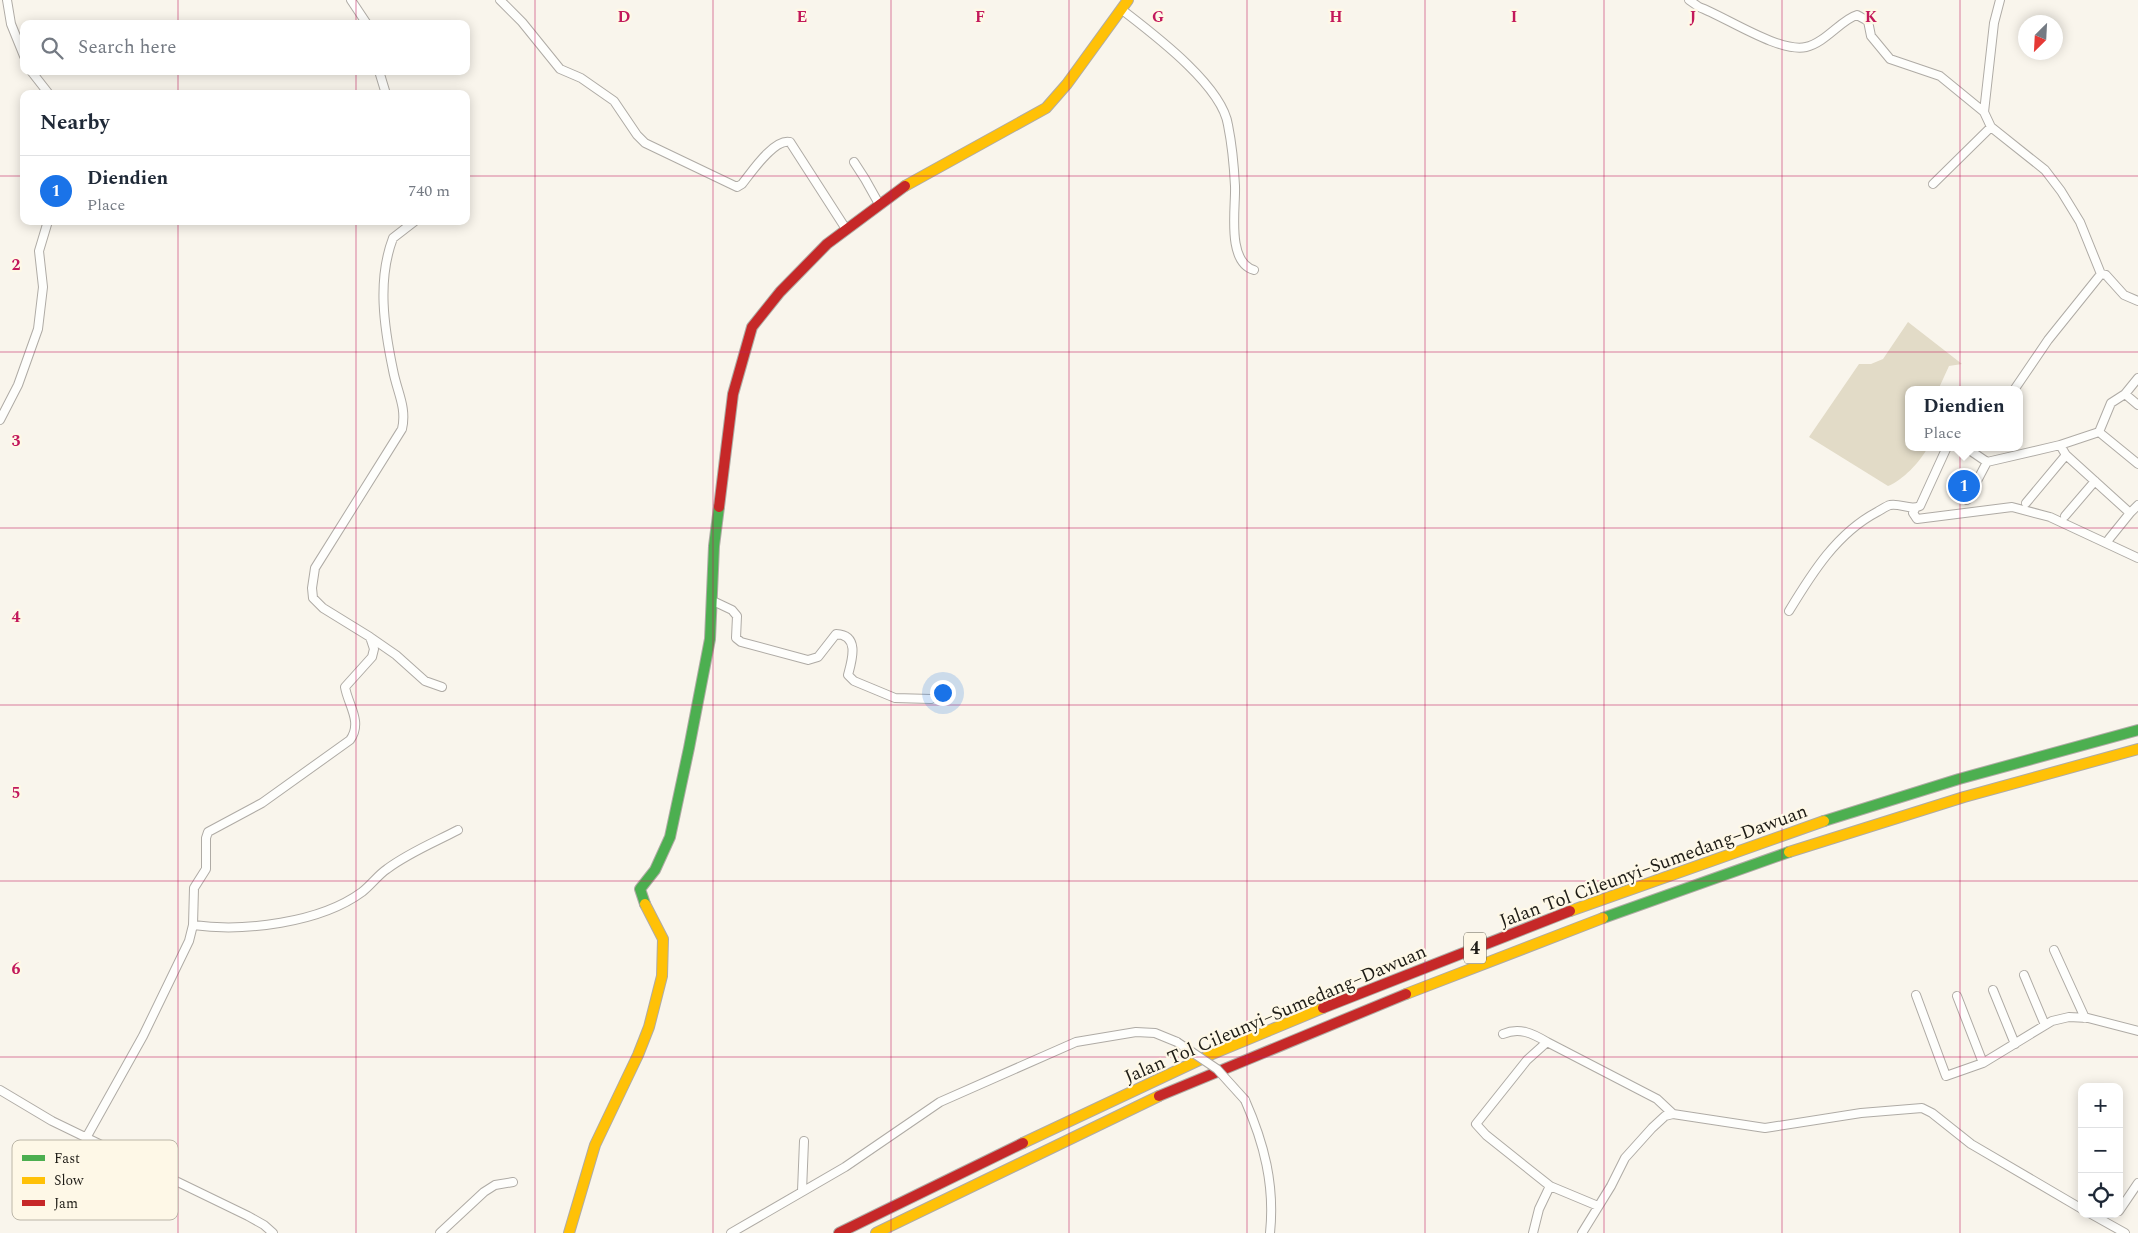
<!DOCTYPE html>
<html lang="en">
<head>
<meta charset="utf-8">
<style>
  body { margin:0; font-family:Spectral,serif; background:#f6f6f7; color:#1f2937 }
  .controls { position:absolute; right:15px; bottom:15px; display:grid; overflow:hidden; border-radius:10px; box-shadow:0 2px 12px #0003 }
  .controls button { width:45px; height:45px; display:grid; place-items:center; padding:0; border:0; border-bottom:1px solid #e0e1e3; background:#fff; color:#1f2937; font:25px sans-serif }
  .compass { position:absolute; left:2018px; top:15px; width:45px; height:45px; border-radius:50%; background:#fff; box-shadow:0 2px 12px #0003; rotate:204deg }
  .you { position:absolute; left:942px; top:692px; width:18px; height:18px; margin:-12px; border:4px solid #fff; border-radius:50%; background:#1a73e8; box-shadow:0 0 0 8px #1a73e833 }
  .badge { display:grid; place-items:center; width:32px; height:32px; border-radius:50%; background:#1a73e8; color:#fff; font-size:16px; font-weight:700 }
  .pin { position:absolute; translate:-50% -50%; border:2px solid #fff; box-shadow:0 1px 5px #0006 }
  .popup { position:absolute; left:1905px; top:386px; width:118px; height:65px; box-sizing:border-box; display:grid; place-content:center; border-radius:10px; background:#fff; filter:drop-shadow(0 1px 4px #0005); font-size:16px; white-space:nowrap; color:#747a83 }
  .popup b { font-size:19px; color:#1f2937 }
  .popup::after { content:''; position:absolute; left:50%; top:100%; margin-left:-10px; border:10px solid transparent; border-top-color:#fff }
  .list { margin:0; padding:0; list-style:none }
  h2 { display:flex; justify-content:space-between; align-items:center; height:65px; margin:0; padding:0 20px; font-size:21px }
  h2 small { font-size:16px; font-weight:400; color:#747a83 }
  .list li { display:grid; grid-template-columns:32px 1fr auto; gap:15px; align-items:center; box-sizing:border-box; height:70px; padding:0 20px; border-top:1px solid #e0e1e3 }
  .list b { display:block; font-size:19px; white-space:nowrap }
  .list p { margin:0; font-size:16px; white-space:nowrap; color:#747a83 }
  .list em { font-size:16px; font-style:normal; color:#747a83 }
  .icon { flex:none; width:28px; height:28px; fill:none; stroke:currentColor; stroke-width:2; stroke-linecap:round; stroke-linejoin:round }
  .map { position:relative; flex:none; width:2138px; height:1233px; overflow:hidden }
  .search { position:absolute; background:#fff; box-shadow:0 2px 12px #0003; left:20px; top:20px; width:450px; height:55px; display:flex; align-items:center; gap:12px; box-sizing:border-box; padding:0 18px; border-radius:10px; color:#747a83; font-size:19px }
  .panel { position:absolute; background:#fff; box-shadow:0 2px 12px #0003; left:20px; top:90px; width:450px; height:135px; border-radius:10px }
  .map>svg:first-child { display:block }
  .green { fill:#e2dbc7 }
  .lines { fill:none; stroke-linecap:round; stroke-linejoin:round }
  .street-casing { stroke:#afaba5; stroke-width:10 }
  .fast-casing { stroke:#afaba5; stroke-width:12 }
  .slow-casing { stroke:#afaba5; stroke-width:12 }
  .jam-casing { stroke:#afaba5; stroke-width:12 }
  .street { stroke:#fefefc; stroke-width:8 }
  .fast { stroke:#4caf50; stroke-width:10 }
  .slow { stroke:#ffc107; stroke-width:10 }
  .jam { stroke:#c62828; stroke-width:10 }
  .street-bridge-casing { stroke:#afaba5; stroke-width:10; stroke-linecap:butt }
  .street-bridge { stroke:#fefefc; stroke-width:8 }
  .grid { fill:none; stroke:#c2185b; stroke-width:1; stroke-opacity:0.55 }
  .labels { text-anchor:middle; stroke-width:4.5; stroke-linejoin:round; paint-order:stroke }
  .shield { fill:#fef8e7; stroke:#615e55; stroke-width:1 }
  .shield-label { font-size:18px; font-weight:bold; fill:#1e1c16 }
  .street-label { font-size:19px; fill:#1e1c16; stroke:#fef8e7 }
  .key { fill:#fef8e7; stroke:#bbb6a8; stroke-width:1 }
  .key-label { font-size:14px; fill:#1e1c16 }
  .grid-label { font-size:16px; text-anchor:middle; font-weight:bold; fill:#c2185b; stroke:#fef8e7; stroke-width:4.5; stroke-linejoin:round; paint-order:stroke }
</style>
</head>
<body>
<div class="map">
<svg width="2138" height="1233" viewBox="0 0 2138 1233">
  <rect width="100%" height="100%" fill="#f9f5ec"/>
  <!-- green -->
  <path class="green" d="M 1908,322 L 1962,364 L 1949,366 L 1938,390 L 1909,390 L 1909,447 L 1928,447 C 1921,461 1902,481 1888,486 L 1809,437 L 1859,364 L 1871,364 L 1883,359 Z"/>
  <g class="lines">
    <!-- street casing -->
    <g class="street-casing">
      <path id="street" d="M 7,0 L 11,24 L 24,56
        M 351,0 L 367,24
        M 500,0 L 522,22 L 560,69 L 581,78 L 614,101 L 637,135 L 645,143 L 737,187 L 742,184 C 751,173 774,138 790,142 L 846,229
        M 1689,0 L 1699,7 C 1726,17 1779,53 1806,47 C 1825,43 1842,19 1857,15 L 1868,21 L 1871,36 L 1890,59 L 1940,76 L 1984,112
        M 2000,0 L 1994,23 L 1984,112 L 1991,127 L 2045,170 L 2061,191 L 2080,222 L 2101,274 L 2106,275 L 2124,295 L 2138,301
        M 1121,9 C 1152,33 1222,85 1228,125 C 1232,145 1234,166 1235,186 C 1236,207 1226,262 1254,270
        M 31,71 L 49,94
        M 379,71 L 386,94
        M 854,162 L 865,179 L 879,204
        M 1933,184 L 1991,127
        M 2014,390 L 2048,340 L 2101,274
        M 2125,394 L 2138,405
        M 0,420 L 18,385 L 38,329 L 43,287 L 39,251 L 48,221
        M 2099,432 L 2111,403 L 2125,394 L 2138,378
        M 2060,445 L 2099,432 L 2138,464
        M 1965,447 L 1987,462
        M 1967,500 L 1987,462 L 2060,445 L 2066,455 L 2130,513 L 2138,505
        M 2026,503 L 2066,455
        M 1915,509 L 1913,513 L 1917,519 L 2012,507 L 2050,517 L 2138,558
        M 2065,516 L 2095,481
        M 2109,539 L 2130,513
        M 713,601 L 732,610 L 737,616 L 736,638 L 741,642 L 808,660 L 818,657 L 836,634 C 860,635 852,660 848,675 L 854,681 L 895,698 L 931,699
        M 1789,611 C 1812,573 1837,533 1877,512 C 1881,510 1886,506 1890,505 C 1901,503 1910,511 1920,506 L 1947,447
        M 370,637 L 396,655 L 425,681 L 442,687
        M 193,925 C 244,932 320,923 362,892 C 371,885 378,875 387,869 C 408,853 435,842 458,830
        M 2054,950 L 2085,1018
        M 2024,975 L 2045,1025
        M 1993,990 L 2015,1044
        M 1916,995 L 1946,1076 L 1983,1063 L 2052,1021 L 2069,1017 L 2088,1018 L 2138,1031
        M 1957,996 L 1983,1063
        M 1503,1034 C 1519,1027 1532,1033 1547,1042
        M 0,1090 L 52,1121 L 248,1216 L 264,1225 L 273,1233
        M 1245,1100 C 1264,1143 1275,1185 1270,1233
        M 86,1138 L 143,1036 L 189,941 L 193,925 L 194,888 L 206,869 L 206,838 L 208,832 L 262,803 L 350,740 C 363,722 348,705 345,687 L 372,657 L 374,649 L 370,637 L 323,608 L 313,598 L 312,588 L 315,568 L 402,429 C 407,407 397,392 393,370 C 384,327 377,280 393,238 L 415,221
        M 1550,1186 L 1598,1206
        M 802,1191 L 804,1141
        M 2119,1211 L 2138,1183
        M 2091,1214 L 2125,1233
        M 440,1233 L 484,1192 L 495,1185 L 513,1182
        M 731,1233 L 845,1167 L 940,1102 L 1076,1042 L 1136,1032 L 1155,1033 L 1177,1042
        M 1533,1233 L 1539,1209 L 1550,1186 L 1486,1135 L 1476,1124 L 1527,1060 L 1547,1042 L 1657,1099 L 1673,1114
        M 1582,1233 L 1611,1186 L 1625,1158 L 1652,1128 L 1665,1116 L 1673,1114 L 1765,1128 L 1861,1113 L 1922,1108 L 1932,1113 L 1971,1144 L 2082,1209"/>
    </g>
    <!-- fast casing -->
    <g class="fast-casing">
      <path id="fast" d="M 1824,821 L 1959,779 L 2138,730
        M 645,904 L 640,889 L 655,870 L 670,837 L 689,748 L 710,639 L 714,546 L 719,507
        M 1603,918 L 1789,852"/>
    </g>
    <!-- slow casing -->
    <g class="slow-casing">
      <path id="slow" d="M 905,186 L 1046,108 L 1067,84 L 1128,0
        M 1789,852 L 1964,797 L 2138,749
        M 1570,911 L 1824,821
        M 1406,994 L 1603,918
        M 1023,1143 L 1210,1055 L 1323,1008
        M 569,1233 L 595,1145 L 638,1055 L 649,1027 L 662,976 L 663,939 L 645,904
        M 876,1233 L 1159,1096"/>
    </g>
    <!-- jam casing -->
    <g class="jam-casing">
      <path id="jam" d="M 719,507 L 733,394 L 752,327 L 780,292 L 827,244 L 905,186
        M 1323,1008 L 1570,911
        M 1159,1096 L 1406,994
        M 839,1233 L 1023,1143"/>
    </g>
    <!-- street -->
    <use href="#street" class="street"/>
    <!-- fast -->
    <use href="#fast" class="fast"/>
    <!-- slow -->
    <use href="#slow" class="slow"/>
    <!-- jam -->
    <use href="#jam" class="jam"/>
    <!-- street-bridge casing -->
    <g class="street-bridge-casing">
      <path id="street-bridge" d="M 1177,1042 L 1217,1069 L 1245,1100"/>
    </g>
    <!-- street-bridge -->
    <use href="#street-bridge" class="street-bridge"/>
  </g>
  <!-- grid -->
  <path class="grid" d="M 178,0 L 178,24M 356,0 L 356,24M 535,0 L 535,1233M 713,0 L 713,1233M 891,0 L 891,1233M 1069,0 L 1069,1233M 1247,0 L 1247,1233M 1425,0 L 1425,1233M 1604,0 L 1604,1233M 1782,0 L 1782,1233M 1960,0 L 1960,1233M 178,71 L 178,94M 356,71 L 356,94M 0,176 L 24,176M 466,176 L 2138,176M 178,221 L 178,1233M 356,221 L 356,1233M 0,352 L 2138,352M 0,528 L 2138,528M 0,705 L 2138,705M 0,881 L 2138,881M 0,1057 L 2138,1057"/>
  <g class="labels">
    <!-- shield labels -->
    <rect class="shield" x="1464" y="932.5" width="22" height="31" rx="4"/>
    <g class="shield-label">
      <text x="1475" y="954">4</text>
    </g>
    <!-- street labels -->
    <g class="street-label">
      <text transform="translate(1653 865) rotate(-20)" y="7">Jalan Tol Cileunyi–Sumedang–Dawuan</text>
      <text transform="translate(1275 1013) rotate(-23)" y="7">Jalan Tol Cileunyi–Sumedang–Dawuan</text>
    </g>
  </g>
  <!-- legend -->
  <rect x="12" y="1140" width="166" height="80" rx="8" class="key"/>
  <rect x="22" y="1155" width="23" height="6" fill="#4caf50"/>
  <rect x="22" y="1177" width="23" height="7" fill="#ffc107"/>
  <rect x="22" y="1200" width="23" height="6" fill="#c62828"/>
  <g class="key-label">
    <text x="54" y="1163">Fast</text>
    <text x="54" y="1185">Slow</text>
    <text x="54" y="1208">Jam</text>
  </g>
  <g class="grid-label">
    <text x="624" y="22">D</text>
    <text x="802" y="22">E</text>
    <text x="980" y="22">F</text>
    <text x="1158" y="22">G</text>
    <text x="1336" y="22">H</text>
    <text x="1514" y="22">I</text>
    <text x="1693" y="22">J</text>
    <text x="1871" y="22">K</text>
    <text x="16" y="270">2</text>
    <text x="16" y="446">3</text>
    <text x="16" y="622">4</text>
    <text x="16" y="798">5</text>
    <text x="16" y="974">6</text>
  </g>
</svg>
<div class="controls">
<button>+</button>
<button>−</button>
<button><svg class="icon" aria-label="locate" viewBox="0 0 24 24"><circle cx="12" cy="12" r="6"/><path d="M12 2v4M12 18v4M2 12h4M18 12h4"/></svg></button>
</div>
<svg class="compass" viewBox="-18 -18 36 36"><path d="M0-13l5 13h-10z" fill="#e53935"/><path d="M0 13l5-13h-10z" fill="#747a83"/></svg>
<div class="you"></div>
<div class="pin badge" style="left:1964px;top:486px">1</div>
<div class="popup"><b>Diendien</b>Place</div>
<div class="search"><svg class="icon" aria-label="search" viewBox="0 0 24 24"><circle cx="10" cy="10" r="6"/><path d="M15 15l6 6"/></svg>Search here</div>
<section class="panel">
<h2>Nearby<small></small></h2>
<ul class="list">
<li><span class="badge">1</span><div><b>Diendien</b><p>Place</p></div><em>740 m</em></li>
</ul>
</section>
</div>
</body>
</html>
